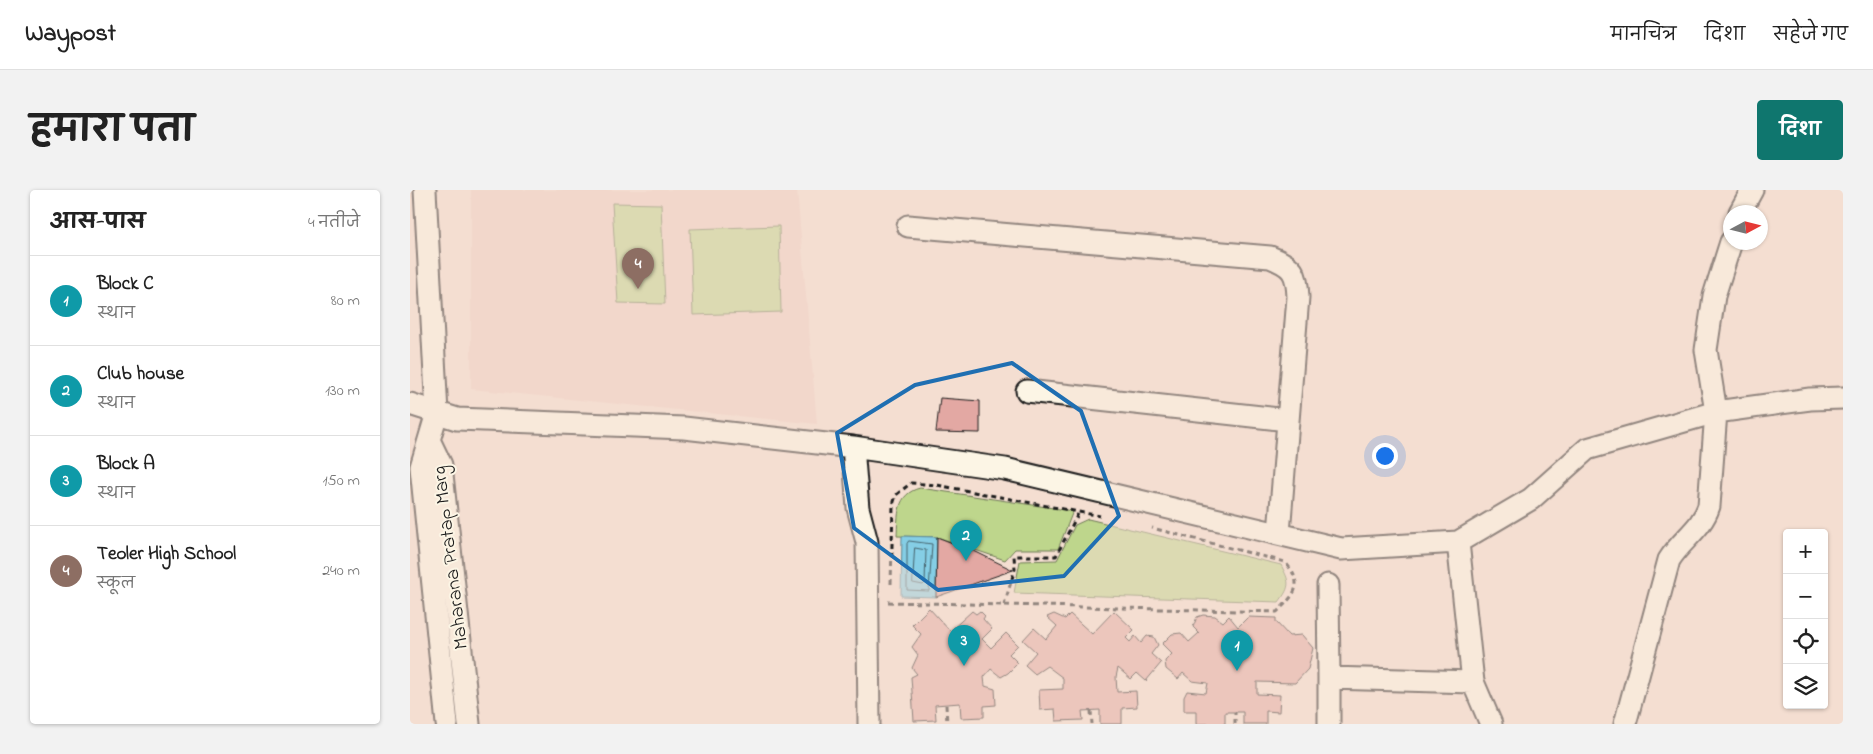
<!DOCTYPE html>
<html lang="hi">
<head>
<meta charset="utf-8">
<style>
  body { margin:0; font-family:"Indie Flower","Playpen Sans Deva",sans-serif; background:#f2f2f2; color:#222 }
  .controls { position:absolute; right:15px; bottom:15px; display:grid; overflow:hidden; border-radius:5px; box-shadow:0 1px 4px #0004 }
  .controls button { width:45px; height:45px; display:grid; place-items:center; padding:0; border:0; border-bottom:1px solid #e0e0e0; background:#fff; color:#222; font:25px sans-serif }
  .compass { position:absolute; left:1313px; top:15px; width:45px; height:45px; border-radius:50%; background:#fff; box-shadow:0 1px 4px #0004; rotate:83deg }
  .you { position:absolute; left:974px; top:265px; width:18px; height:18px; margin:-12px; border:4px solid #fff; border-radius:50%; background:#1a73e8; box-shadow:0 0 0 8px #1a73e833 }
  .badge { display:grid; place-items:center; width:32px; height:32px; border-radius:50%; background:#0f766e; color:#fff; font-size:16px; font-weight:700 }
  .pin { position:absolute; translate:-50% -41px; filter:drop-shadow(0 1px 2px #0008) }
  .pin::after { content:''; position:absolute; top:26px; width:18px; height:15px; background:inherit; clip-path:polygon(0 0,100% 0,50% 100%) }
  .list { margin:0; padding:0; list-style:none }
  h2 { display:flex; justify-content:space-between; align-items:center; height:65px; margin:0; padding:0 20px; font-size:21px }
  h2 small { font-size:16px; font-weight:400; color:#767676 }
  .list li { display:grid; grid-template-columns:32px 1fr auto; gap:15px; align-items:center; box-sizing:border-box; height:90px; padding:0 20px; border-top:1px solid #e0e0e0 }
  .list b { display:block; font-size:19px; white-space:nowrap }
  .list p { margin:0; font-size:16px; white-space:nowrap; color:#767676 }
  .list em { font-size:16px; font-style:normal; color:#767676 }
  .icon { flex:none; width:28px; height:28px; fill:none; stroke:currentColor; stroke-width:2; stroke-linecap:round; stroke-linejoin:round }
  .map { position:relative; flex:none; width:1433px; height:534px; overflow:hidden; border-radius:5px }
  header { display:flex; align-items:center; gap:30px; box-sizing:border-box; height:70px; padding:0 25px; background:#fff; border-bottom:1px solid #e0e0e0 }
  header strong { font-size:24px }
  nav { display:flex; gap:28px; margin-inline-start:auto; font-size:18px }
  .intro { display:flex; align-items:center; justify-content:space-between; box-sizing:border-box; height:120px; padding:0 30px }
  h1 { margin:0; font-size:35px }
  .button { padding:12px 22px; border-radius:5px; background:#0f766e; color:#fff; font-size:18px; font-weight:700 }
  main { display:flex; gap:30px; padding:0 30px }
  aside { flex:1; background:#fff; border-radius:5px; box-shadow:0 1px 4px #0004 }
  .map>svg:first-child { display:block }
  .built { fill:#efcec3 }
  .green { fill:#bed68c; stroke:#6d7954 }
  .water { fill:#85cee5; stroke:#5b8795 }
  .lines { fill:none; stroke-linecap:round; stroke-linejoin:round }
  .shore { stroke:#46636c; stroke-width:1 }
  .building { fill:#e3a8a3; stroke:#1c1c1c }
  .minor-casing { stroke:#1c1c1c; stroke-width:25 }
  .path { stroke:#1c1c1c; stroke-width:3; stroke-dasharray:5 4; stroke-linecap:butt }
  .minor { stroke:#fcf5e5; stroke-width:21 }
  .marked { fill:none; stroke:#1f6fb2; stroke-width:4; stroke-linejoin:round }
  .labels { text-anchor:middle; stroke-width:4; stroke-linejoin:round; paint-order:stroke }
  .street-label { font-size:20px; fill:#1c1c1c; stroke:#fcf5e5 }
</style>
</head>
<body>
<header>
<strong>Waypost</strong>
<nav><a>मानचित्र</a><a>दिशा</a><a>सहेजे गए</a></nav>
</header>
<div class="intro"><h1>हमारा पता</h1><a class="button">दिशा</a></div>
<main>
<aside>
<h2>आस-पास<small>4 नतीजे</small></h2>
<ul class="list">
<li><span class="badge" style="background:#0f9aa8">1</span><div><b>Block C</b><p>स्थान</p></div><em>80 m</em></li>
<li><span class="badge" style="background:#0f9aa8">2</span><div><b>Club house</b><p>स्थान</p></div><em>130 m</em></li>
<li><span class="badge" style="background:#0f9aa8">3</span><div><b>Block A</b><p>स्थान</p></div><em>150 m</em></li>
<li><span class="badge" style="background:#8d6e63">4</span><div><b>Teoler High School</b><p>स्कूल</p></div><em>240 m</em></li>
</ul>
</aside>
<div class="map">
<svg width="1433" height="534" viewBox="0 0 1433 534">
  <rect width="100%" height="100%" fill="#f4ded1"/>
  <filter id="ink" filterUnits="userSpaceOnUse"><feTurbulence type="fractalNoise" baseFrequency=".02" numOctaves="2"/><feDisplacementMap in="SourceGraphic" scale="10" xChannelSelector="R" yChannelSelector="G"/><feConvolveMatrix kernelMatrix="1 2 1 2 8 2 1 2 1" color-interpolation-filters="sRGB"/></filter>
  <g filter="url(#ink)">
    <!-- built -->
    <path class="built" d="M 61,0 L 387,0 L 407,234 L 61,199 Z"/>
    <!-- green -->
    <path class="green" d="M 202,13 L 251,14 L 255,114 L 208,113 Z
      M 369,36 L 371,122 L 283,125 L 280,39 Z
      M 510,298 L 663,321 L 648,359 L 605,359 L 595,370 L 527,347 L 487,346 C 488,326 486,304 510,298 Z
      M 678,329 L 871,375 C 880,392 881,396 869,412 L 604,403 L 610,371 L 647,370 L 665,335 Z"/>
    <!-- water -->
    <path class="water" d="M 492,346 L 527,347 L 526,407 L 491,406 Z"/>
    <g class="lines">
      <!-- shore -->
      <path class="shore" d="M 499,351 L 522,354 L 519,401 L 497,400 L 497,354 Z
        M 505,358 L 516,360 L 515,393 L 513,395 L 503,393 Z"/>
    </g>
    <!-- building -->
    <path class="building" d="M 530,208 L 570,211 L 570,243 L 526,242 Z
      M 527,347 L 566,362 L 603,380 L 526,407 Z
      M 519,418 L 540,441 L 562,421 L 566,424 L 570,421 L 575,426 L 573,429 L 582,439 L 572,449 L 581,458 L 596,443 L 608,455 L 599,464 L 608,473 L 598,483 L 591,487 L 581,479 L 574,487 L 575,496 L 585,499 L 586,515 L 574,516 L 574,527 L 551,528 L 550,513 L 525,515 L 526,530 L 504,531 L 501,487 L 507,484 L 502,478 L 508,465 L 502,457 L 511,444 L 502,435 Z
      M 704,421 L 724,440 L 716,448 L 720,452 L 725,446 L 731,453 L 737,446 L 744,447 L 748,455 L 741,464 L 751,473 L 736,491 L 727,483 L 721,489 L 708,478 L 706,487 L 707,502 L 726,501 L 727,517 L 712,518 L 712,534 L 690,534 L 690,520 L 672,521 L 673,530 L 646,531 L 645,519 L 630,520 L 629,500 L 653,499 L 653,488 L 637,476 L 625,484 L 615,475 L 626,462 L 613,450 L 624,438 L 636,449 L 647,436 L 637,427 L 644,424 L 655,429 L 660,424 L 682,444 Z
      M 793,425 L 805,426 L 813,432 L 819,426 L 828,437 L 838,427 L 866,428 L 866,432 L 879,446 L 892,445 L 903,458 L 898,479 L 885,493 L 847,492 L 847,504 L 870,505 L 869,522 L 856,521 L 856,534 L 833,534 L 833,522 L 815,522 L 815,534 L 786,534 L 786,521 L 774,521 L 774,507 L 777,501 L 796,503 L 798,493 L 782,491 L 773,483 L 768,489 L 756,479 L 755,471 L 762,464 L 752,454 L 762,444 L 771,443 L 779,452 L 789,443 L 783,437 L 787,427 Z"/>
    <g class="lines">
      <!-- minor casing -->
      <g class="minor-casing">
        <path id="minor" d="M 15,0 L 27,223 L 11,277 L 37,534
          M 1330,22 L 1342,0
          M 498,36 L 860,67 C 883,76 887,82 888,107 L 869,343
          M 617,201 L 878,230
          M 0,214 L 47,229 L 274,238 L 443,257 L 595,279 L 931,359 L 1048,352 L 1121,309 L 1177,259 L 1306,222 L 1400,209 L 1433,208
          M 19,250 L 31,275 L 59,534
          M 443,257 L 448,318 L 457,352 L 459,534
          M 1048,352 L 1063,492 L 1081,534
          M 918,395 L 919,488
          M 919,534 L 919,488 L 1063,492
          M 1215,534 L 1259,370 C 1272,349 1291,340 1299,316 L 1306,222 L 1296,160 L 1304,106 L 1321,52"/>
      </g>
      <!-- path -->
      <path class="path" d="M 481,394 L 483,315 L 486,305 L 501,293 L 527,295 L 690,326
        M 478,412 L 867,422 C 885,404 895,395 875,372 L 742,338
        M 594,415 L 605,379 L 604,366 L 646,366 L 669,322
        M 536,515 L 537,534
        M 681,521 L 682,534
        M 825,534 L 825,522"/>
      <!-- minor -->
      <use href="#minor" class="minor"/>
    </g>
  </g>
  <!-- marked area -->
  <path d="M0 0H1433V534H0ZM 602,173 L 671,221 L 709,326 L 654,386 L 528,400 L 444,338 L 427,243 L 505,195 Z" fill="#f4ded1" fill-opacity=".55" fill-rule="evenodd"/>
  <path class="marked" d="M 602,173 L 671,221 L 709,326 L 654,386 L 528,400 L 444,338 L 427,243 L 505,195 Z"/>
  <g class="labels">
    <!-- street labels -->
    <g class="street-label">
      <text transform="translate(39 368) rotate(-97)" y="7">Maharana Pratap Marg</text>
    </g>
  </g>
</svg>
<div class="controls">
<button>+</button>
<button>−</button>
<button><svg class="icon" aria-label="locate" viewBox="0 0 24 24"><circle cx="12" cy="12" r="6"/><path d="M12 2v4M12 18v4M2 12h4M18 12h4"/></svg></button>
<button><svg class="icon" aria-label="layers" viewBox="0 0 24 24"><path d="M12 4l9 5-9 5-9-5zM3 14l9 5 9-5"/></svg></button>
</div>
<svg class="compass" viewBox="-18 -18 36 36"><path d="M0-13l5 13h-10z" fill="#e53935"/><path d="M0 13l5-13h-10z" fill="#767676"/></svg>
<div class="you"></div>
<div class="pin badge" style="left:827px;top:481px;background:#0f9aa8">1</div>
<div class="pin badge" style="left:556px;top:371px;background:#0f9aa8">2</div>
<div class="pin badge" style="left:554px;top:476px;background:#0f9aa8">3</div>
<div class="pin badge" style="left:228px;top:99px;background:#8d6e63">4</div>
</div>
</main>
</body>
</html>
